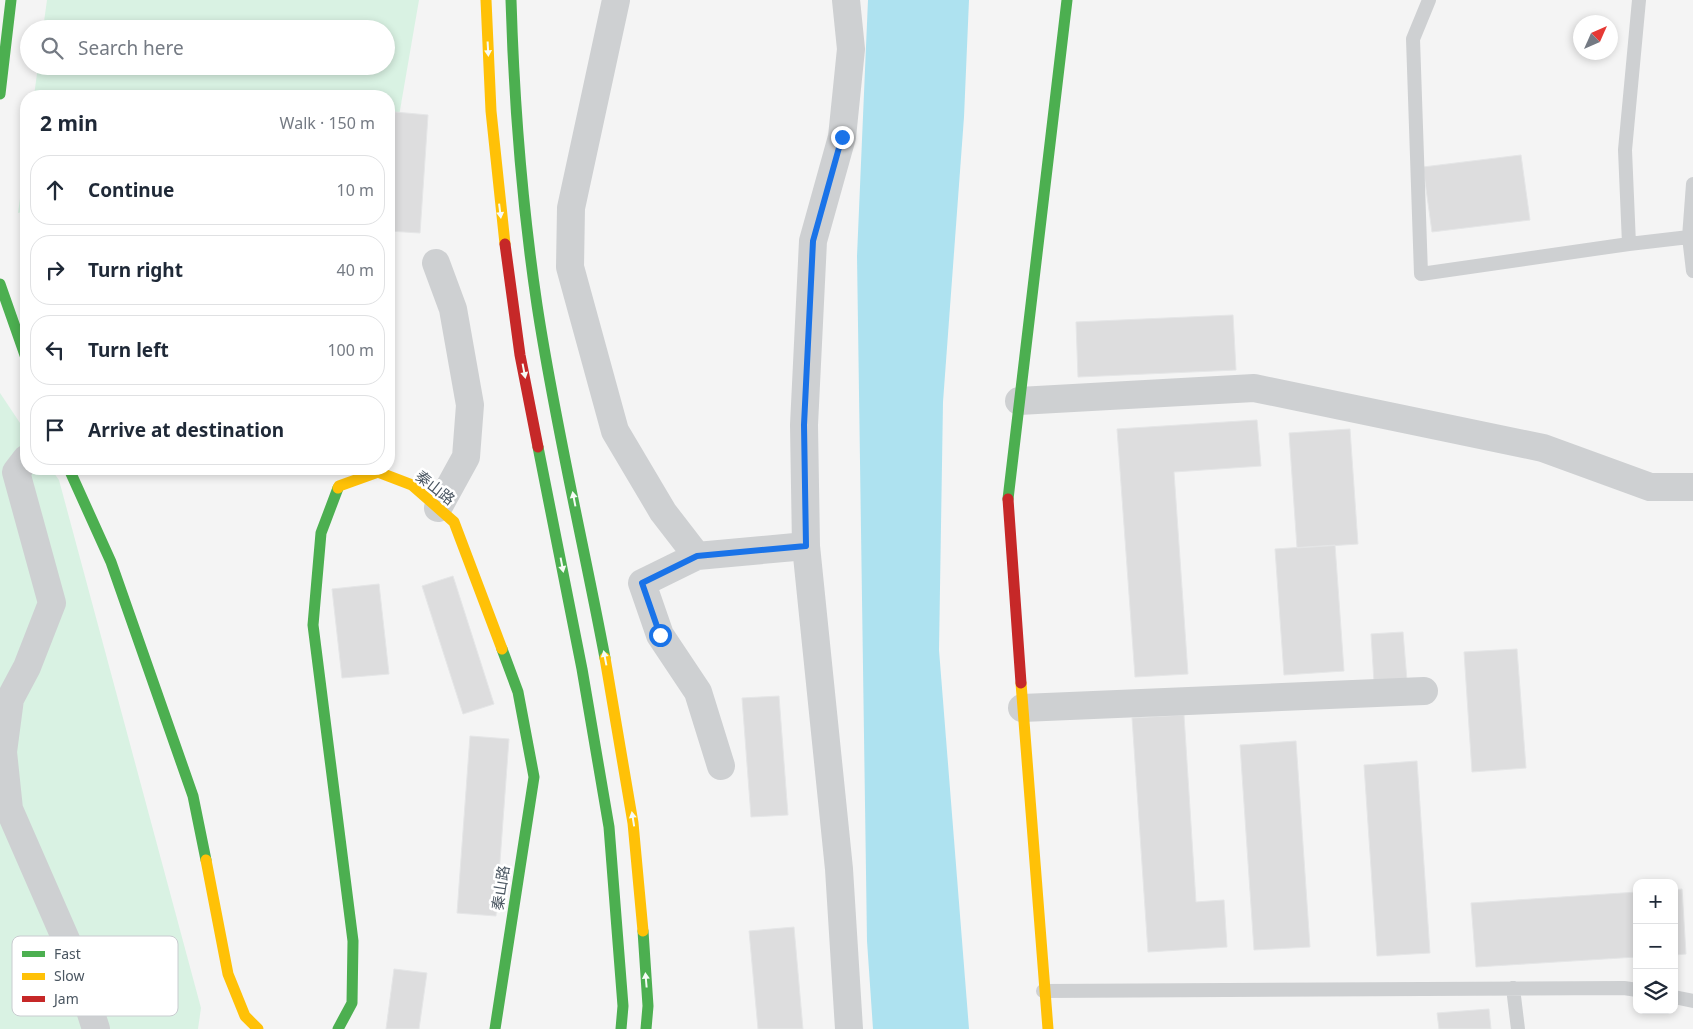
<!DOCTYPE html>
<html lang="en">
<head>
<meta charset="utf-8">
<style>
  body { margin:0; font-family:"Noto Sans","Noto Sans SC",sans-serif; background:#f2f2f3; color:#1f2937 }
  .controls { position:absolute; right:15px; bottom:15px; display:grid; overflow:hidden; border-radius:10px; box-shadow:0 2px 8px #0003 }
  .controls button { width:45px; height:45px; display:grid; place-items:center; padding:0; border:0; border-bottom:1px solid #e0e1e3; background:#fff; color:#1f2937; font:25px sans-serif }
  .compass { position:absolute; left:1573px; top:15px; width:45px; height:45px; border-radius:50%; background:#fff; box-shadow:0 2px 8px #0003; rotate:45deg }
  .stop { position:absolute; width:15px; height:15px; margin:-11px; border:4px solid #1a73e8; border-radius:50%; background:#fff }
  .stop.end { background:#1a73e8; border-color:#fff; box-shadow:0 1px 5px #0008 }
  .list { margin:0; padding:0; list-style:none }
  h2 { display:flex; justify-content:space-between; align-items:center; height:65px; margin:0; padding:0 20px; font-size:21px }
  h2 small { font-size:16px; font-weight:400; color:#747a83 }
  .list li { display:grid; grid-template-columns:32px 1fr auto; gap:15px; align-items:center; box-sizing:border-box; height:70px; margin:0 10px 10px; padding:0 10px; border:1px solid #e0e1e3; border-radius:20px }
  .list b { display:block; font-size:19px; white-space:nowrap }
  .list em { font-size:16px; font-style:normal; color:#747a83 }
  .icon { flex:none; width:28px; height:28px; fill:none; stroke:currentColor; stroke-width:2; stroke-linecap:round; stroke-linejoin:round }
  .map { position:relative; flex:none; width:1693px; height:1029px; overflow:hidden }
  .search { position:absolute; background:#fff; box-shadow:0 2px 8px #0003; left:20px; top:20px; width:375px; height:55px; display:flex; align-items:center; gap:12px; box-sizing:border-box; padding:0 18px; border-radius:28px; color:#747a83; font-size:19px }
  .panel { position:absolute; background:#fff; box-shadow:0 2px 8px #0003; left:20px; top:90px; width:375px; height:385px; border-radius:20px }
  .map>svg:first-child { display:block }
  .green { fill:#d9f2e3 }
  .water { fill:#aee2f0 }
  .building { fill:#ddddde; stroke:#e5e6e7 }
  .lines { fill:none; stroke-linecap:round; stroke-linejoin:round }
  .lane { stroke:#ced0d2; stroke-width:14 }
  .street { stroke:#ced0d2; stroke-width:28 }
  .fast { stroke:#4caf50; stroke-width:11 }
  .slow { stroke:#ffc107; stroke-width:11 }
  .jam { stroke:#c62828; stroke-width:11 }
  .oneway { fill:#f6fbf6 }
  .route { stroke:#1a73e8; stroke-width:6 }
  .labels { text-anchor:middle; stroke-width:5; stroke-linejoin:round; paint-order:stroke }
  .street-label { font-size:15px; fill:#4a5661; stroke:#fff }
  .key { fill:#fff; stroke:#c9ccd0; stroke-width:1 }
  .key-label { font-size:14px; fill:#4a5661 }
</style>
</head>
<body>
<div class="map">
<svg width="1693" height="1029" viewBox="0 0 1693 1029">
  <rect width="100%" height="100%" fill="#f4f4f4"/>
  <!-- green -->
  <path class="green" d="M 47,0 L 419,0 L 399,116 L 389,118 L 389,96 L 34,96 L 38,66 L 386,66 L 386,29 L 43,29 Z
    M 26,154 L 26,211 L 18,213 Z
    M 0,393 L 26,432 L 26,469 L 51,469 L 59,480 L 201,1008 L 198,1029 L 0,1029 Z"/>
  <!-- water -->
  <path class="water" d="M 868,0 L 969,0 L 964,117 L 943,402 L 939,650 L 969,1029 L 873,1029 L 867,941 L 857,256 Z"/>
  <!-- building -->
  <path class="building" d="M 395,112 L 428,115 L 420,233 L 389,231 Z
    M 1521,155 L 1530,220 L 1432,232 L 1423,167 Z
    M 1233,315 L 1236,370 L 1078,377 L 1076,322 Z
    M 1257,420 L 1261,466 L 1174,472 L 1188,674 L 1135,677 L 1117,429 Z
    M 1350,429 L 1358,544 L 1297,548 L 1289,433 Z
    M 1335,545 L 1344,671 L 1284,675 L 1275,549 Z
    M 453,576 L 494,704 L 463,714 L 422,586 Z
    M 379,584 L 389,674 L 342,678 L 332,589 Z
    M 1403,632 L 1407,681 L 1374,682 L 1371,634 Z
    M 1517,649 L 1526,768 L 1472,772 L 1464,652 Z
    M 779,696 L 788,815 L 751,817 L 742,698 Z
    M 1184,715 L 1196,902 L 1224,900 L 1227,947 L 1148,952 L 1132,718 Z
    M 470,736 L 509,739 L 496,916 L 457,913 Z
    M 1296,741 L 1310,947 L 1254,950 L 1240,745 Z
    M 1417,761 L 1430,953 L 1377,956 L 1364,765 Z
    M 1682,889 L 1686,954 L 1674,955 L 1674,890 Z
    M 1637,892 L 1637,957 L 1476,967 L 1471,903 Z
    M 794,927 L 803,1029 L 758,1029 L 749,931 Z
    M 394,969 L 427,973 L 419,1029 L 386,1029 Z
    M 1489,1009 L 1491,1029 L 1439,1029 L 1437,1013 Z"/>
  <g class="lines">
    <!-- lane -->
    <path class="lane" d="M 1429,0 L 1413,39 L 1421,274 L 1629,244 L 1625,150 L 1639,0
      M 1689,237 L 1693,184
      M 1629,244 L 1689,237 L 1693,271
      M 1513,988 L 1518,1029
      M 1043,991 L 1624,988 L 1637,990
      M 1674,997 L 1693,1001"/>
    <!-- street -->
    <path class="street" d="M 616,0 L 571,208 L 570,267 L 615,431 L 663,512 L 697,556 L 806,546
      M 846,0 L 851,49 L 842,137 L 813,241 L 804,425 L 806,546 L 839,869 L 849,1029
      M 436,263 L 453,309 L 470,405 L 466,457 L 438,508
      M 1019,401 L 1254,388 L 1543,448 L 1650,487 L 1693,487
      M 26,459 L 16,472 L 52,603 L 27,667 L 10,699 L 3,752 L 9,809 L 71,951 L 96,1029
      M 697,556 L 642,583 L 660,635 L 698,692 L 721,766
      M 1022,708 L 1424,691"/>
    <!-- fast -->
    <path class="fast" d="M 511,0 C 514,102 522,204 537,305 C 555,424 583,541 605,658
      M 0,94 L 11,0
      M 0,284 L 26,358
      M 538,447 L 582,669 L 609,827 L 623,1006 L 621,1029
      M 69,469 L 111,562 L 193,796 L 206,860
      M 1008,499 L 1067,0
      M 643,931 L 648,1006 L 646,1029
      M 338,1029 L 352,1003 L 353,941 L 313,625 L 321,533 L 338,488
      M 495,1029 L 534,777 L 518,692 L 502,649"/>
    <!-- slow -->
    <path class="slow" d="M 486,0 L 491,111 L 505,244
      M 338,488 L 339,486 L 378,472 L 412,485 L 454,522 L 502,649
      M 605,658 L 633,823 L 643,931
      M 1021,683 L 1048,1029
      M 206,860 L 228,974 L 245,1016 L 258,1029"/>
    <!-- jam -->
    <path class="jam" d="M 505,244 L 520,355 L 538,447
      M 1008,499 L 1021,683"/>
  </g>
  <!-- one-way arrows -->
  <defs><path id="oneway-solid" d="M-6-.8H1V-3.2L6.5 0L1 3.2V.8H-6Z" transform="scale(1.25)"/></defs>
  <g class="oneway">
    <use href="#oneway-solid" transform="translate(488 49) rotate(87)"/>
    <use href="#oneway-solid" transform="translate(500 211) rotate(83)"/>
    <use href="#oneway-solid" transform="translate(524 371) rotate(79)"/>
    <use href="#oneway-solid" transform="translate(574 499) rotate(-101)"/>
    <use href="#oneway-solid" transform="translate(562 565) rotate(79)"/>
    <use href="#oneway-solid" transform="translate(605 658) rotate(-101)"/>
    <use href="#oneway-solid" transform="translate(633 819) rotate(-99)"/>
    <use href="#oneway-solid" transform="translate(646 980) rotate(-95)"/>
  </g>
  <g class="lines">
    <!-- route -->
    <path class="route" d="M 660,635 L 642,583 L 697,556 L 806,546 L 804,425 L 813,241 L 842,137"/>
  </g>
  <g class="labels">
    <!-- street labels -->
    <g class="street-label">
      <text transform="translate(435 488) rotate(38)" y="5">秦山路</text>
      <text transform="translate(501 888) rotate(-81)" y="5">秦山路</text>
    </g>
  </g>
  <!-- legend -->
  <rect x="12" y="936" width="166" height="80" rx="8" class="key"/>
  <rect x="22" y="951" width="23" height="6" fill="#4caf50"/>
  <rect x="22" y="973" width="23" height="7" fill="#ffc107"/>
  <rect x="22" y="996" width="23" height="6" fill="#c62828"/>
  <g class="key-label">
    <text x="54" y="959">Fast</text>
    <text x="54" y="981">Slow</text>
    <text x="54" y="1004">Jam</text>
  </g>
</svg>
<div class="controls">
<button>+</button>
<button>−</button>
<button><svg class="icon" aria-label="layers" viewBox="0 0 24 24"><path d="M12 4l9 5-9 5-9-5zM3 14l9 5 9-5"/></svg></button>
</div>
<svg class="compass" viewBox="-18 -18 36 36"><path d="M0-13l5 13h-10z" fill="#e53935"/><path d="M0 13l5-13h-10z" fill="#747a83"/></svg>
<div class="stop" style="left:660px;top:635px"></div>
<div class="stop end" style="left:842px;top:137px"></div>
<div class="search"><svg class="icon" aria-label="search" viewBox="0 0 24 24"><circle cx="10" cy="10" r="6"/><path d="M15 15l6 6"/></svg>Search here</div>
<section class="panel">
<h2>2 min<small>Walk · 150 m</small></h2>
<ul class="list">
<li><svg class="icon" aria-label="ahead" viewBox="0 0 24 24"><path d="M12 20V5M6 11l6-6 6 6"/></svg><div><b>Continue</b></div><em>10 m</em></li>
<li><svg class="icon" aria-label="right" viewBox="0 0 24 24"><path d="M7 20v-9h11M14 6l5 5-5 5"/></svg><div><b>Turn right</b></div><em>40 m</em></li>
<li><svg class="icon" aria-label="left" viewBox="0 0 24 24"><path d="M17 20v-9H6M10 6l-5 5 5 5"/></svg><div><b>Turn left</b></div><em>100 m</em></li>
<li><svg class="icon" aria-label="arrive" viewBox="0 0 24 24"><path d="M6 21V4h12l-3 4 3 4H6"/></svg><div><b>Arrive at destination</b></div></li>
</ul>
</section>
</div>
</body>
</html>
